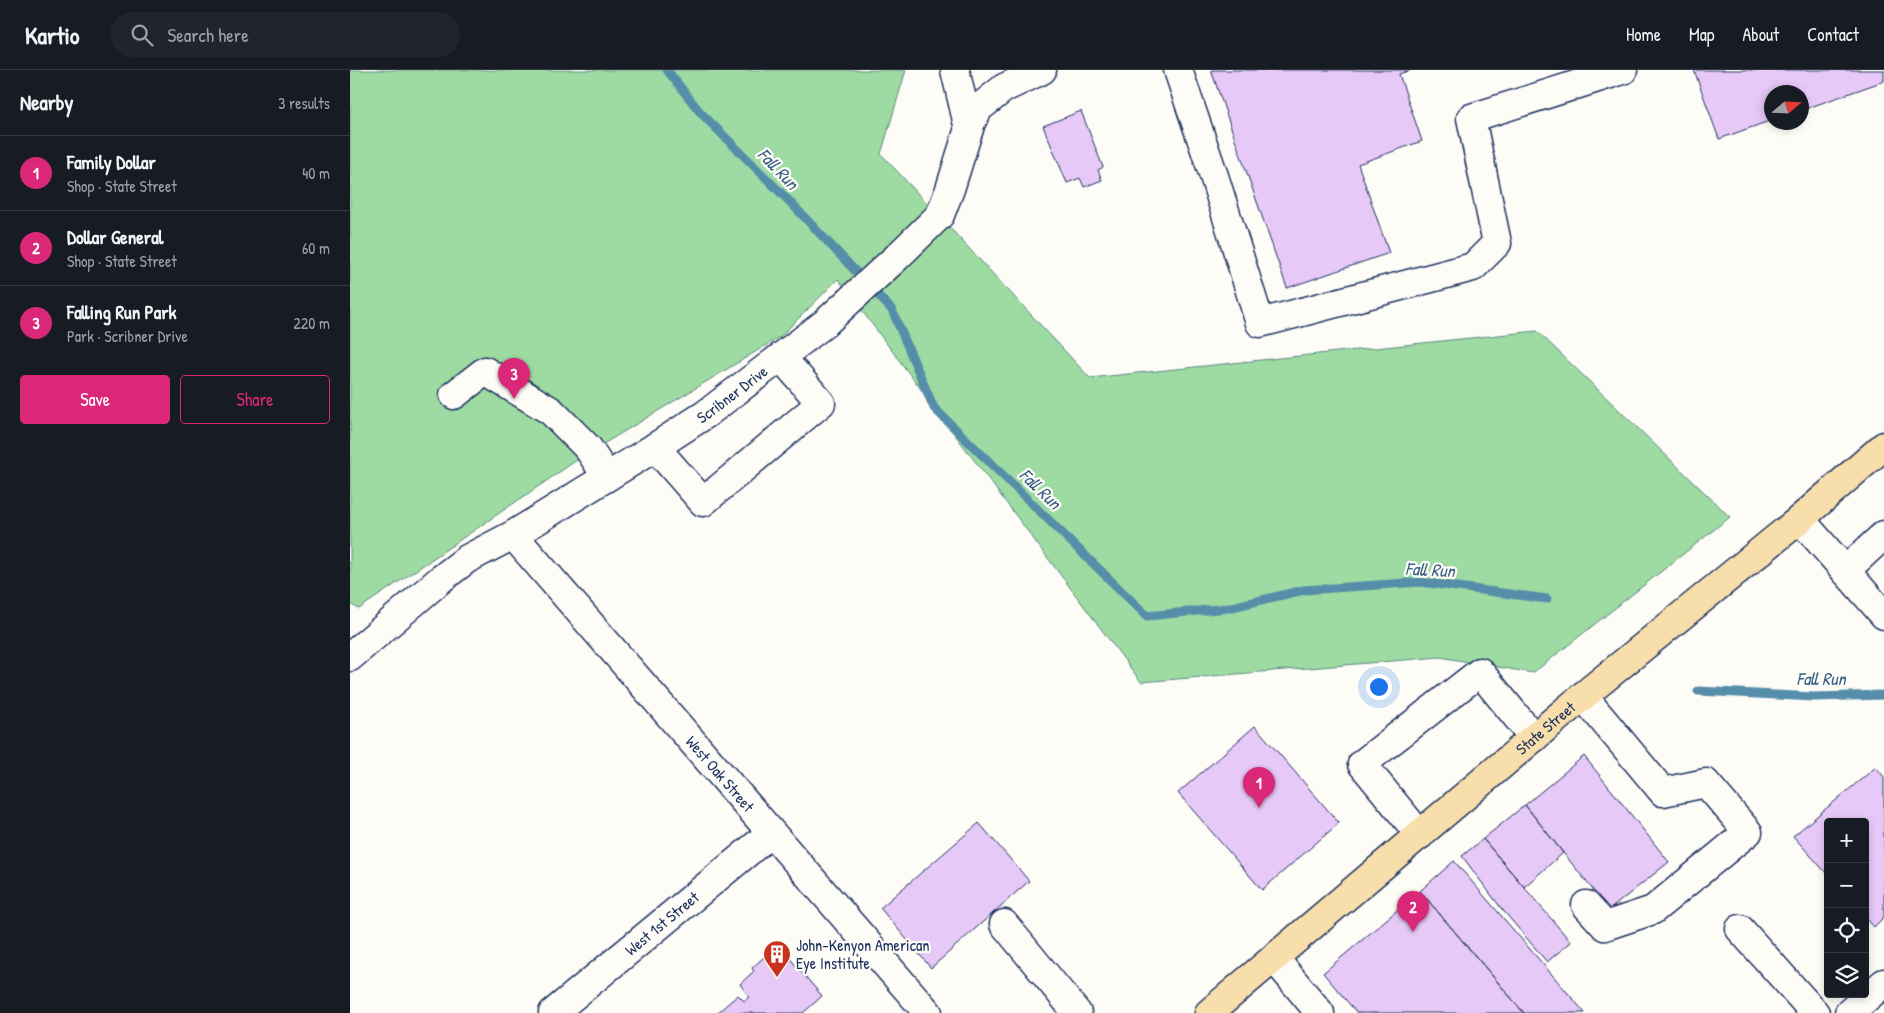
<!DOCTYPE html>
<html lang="en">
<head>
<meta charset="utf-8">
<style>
  body { margin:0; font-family:"Patrick Hand",sans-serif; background:#20242c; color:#f1f3f6 }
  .controls { position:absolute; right:15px; bottom:15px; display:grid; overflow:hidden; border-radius:5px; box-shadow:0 2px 8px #0003 }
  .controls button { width:45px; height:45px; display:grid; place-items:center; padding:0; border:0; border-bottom:1px solid #363941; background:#171b24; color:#f1f3f6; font:25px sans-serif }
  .compass { position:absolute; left:1414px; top:15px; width:45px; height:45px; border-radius:50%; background:#171b24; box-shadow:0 2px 8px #0003; rotate:71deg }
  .you { position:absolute; left:1028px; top:616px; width:18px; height:18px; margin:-12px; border:4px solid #fff; border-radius:50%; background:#1a73e8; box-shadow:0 0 0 8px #1a73e833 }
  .badge { display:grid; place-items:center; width:32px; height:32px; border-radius:50%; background:#db2777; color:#fff; font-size:16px; font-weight:700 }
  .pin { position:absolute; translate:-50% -41px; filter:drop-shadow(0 1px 2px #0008) }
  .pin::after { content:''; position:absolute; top:26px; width:18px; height:15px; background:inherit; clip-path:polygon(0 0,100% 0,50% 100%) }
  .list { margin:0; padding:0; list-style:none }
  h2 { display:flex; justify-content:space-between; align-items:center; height:65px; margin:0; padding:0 20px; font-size:21px }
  h2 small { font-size:16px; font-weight:400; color:#9ea1a6 }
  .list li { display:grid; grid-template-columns:32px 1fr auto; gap:15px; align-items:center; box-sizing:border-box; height:75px; padding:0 20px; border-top:1px solid #363941 }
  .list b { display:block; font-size:19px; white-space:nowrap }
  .list p { margin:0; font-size:16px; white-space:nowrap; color:#9ea1a6 }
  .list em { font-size:16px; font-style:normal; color:#9ea1a6 }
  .actions { display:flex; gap:10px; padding:15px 20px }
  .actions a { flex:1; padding:11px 0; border:1px solid #db2777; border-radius:5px; text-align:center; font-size:18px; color:#db2777 }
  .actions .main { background:#db2777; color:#fff }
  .icon { flex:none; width:28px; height:28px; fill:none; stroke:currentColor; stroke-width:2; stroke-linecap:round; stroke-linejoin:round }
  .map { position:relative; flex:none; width:1534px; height:943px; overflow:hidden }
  header { display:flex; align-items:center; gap:30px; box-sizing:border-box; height:70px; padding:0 25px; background:#171b24; border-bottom:1px solid #363941 }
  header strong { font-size:24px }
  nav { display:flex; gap:28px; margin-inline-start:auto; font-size:18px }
  .search { width:350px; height:45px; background:#20242c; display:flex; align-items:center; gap:12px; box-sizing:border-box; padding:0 18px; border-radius:28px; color:#9ea1a6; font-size:19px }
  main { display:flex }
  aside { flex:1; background:#171b24 }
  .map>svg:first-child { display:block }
  .green { fill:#9ddba2; stroke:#5c8580 }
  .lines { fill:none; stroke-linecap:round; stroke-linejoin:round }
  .stream { stroke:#578eaa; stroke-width:9 }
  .building { fill:#e7c9f7; stroke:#1b2f5e }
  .minor-casing { stroke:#1b2f5e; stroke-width:31 }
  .major-casing { stroke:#1b2f5e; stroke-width:31 }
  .minor { stroke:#fdfcf7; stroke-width:28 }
  .major { stroke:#f8deab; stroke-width:28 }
  .labels { text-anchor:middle; stroke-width:4.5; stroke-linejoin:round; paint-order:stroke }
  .street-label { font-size:16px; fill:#1b2f5e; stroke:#fdfcf7 }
  .poi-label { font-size:16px; fill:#1b2f5e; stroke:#fdfcf7; text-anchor:start }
  .water-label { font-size:18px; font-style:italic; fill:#395f84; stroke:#fdfcf7 }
</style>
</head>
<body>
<header>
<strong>Kartio</strong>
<div class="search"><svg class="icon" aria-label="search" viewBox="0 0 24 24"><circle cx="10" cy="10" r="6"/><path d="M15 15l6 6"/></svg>Search here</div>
<nav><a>Home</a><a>Map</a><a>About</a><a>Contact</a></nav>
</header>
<main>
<aside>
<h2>Nearby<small>3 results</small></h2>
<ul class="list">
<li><span class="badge">1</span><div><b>Family Dollar</b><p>Shop · State Street</p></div><em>40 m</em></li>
<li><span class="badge">2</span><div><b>Dollar General</b><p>Shop · State Street</p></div><em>60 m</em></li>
<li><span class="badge">3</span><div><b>Falling Run Park</b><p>Park · Scribner Drive</p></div><em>220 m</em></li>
</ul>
<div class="actions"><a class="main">Save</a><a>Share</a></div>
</aside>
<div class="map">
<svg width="1534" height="943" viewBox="0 0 1534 943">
  <rect width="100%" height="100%" fill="#fdfcf7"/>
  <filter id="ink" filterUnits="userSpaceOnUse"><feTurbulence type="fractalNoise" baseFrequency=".02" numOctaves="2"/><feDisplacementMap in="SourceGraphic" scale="10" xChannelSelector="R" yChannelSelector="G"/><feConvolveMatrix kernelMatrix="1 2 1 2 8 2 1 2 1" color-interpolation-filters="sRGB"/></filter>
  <g filter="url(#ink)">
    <!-- green -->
    <path class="green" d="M 0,0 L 556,0 L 531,84 L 740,308 L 1187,261 L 1380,447 L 1183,603 L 1090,587 L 791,612 L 488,209 L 430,267 L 227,390 L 9,539 L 0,534 Z"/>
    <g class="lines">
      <!-- stream -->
      <path class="stream" d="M 317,0 L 350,42 L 441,133 L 542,240 L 584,338 L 797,546 L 878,538 L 954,520 L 1071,512 L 1197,529
        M 1348,621 L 1464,627 L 1534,625"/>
    </g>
    <!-- building -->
    <path class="building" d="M 861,0 L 1061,0 L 1049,4 L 1072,71 L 1008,94 L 1039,183 L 937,218 Z
      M 1344,0 L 1534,0 L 1534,11 L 1452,40 L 1452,22 L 1422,22 L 1422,50 L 1369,69 Z
      M 731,41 L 753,97 L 748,100 L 752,110 L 734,117 L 730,108 L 717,113 L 693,56 Z
      M 905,656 L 989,753 L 912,820 L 828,723 Z
      M 1234,686 L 1319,792 L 1259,840 L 1175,735 Z
      M 1526,697 L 1534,707 L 1534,847 L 1524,857 L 1515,847 L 1515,752 L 1478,752 L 1478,805 L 1443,766 Z
      M 1175,735 L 1213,783 L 1174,817 L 1133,769 Z
      M 629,753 L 679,811 L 581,898 L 530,838 Z
      M 1133,769 L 1221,872 L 1197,892 L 1151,838 L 1112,786 Z
      M 1104,791 L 1235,943 L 1174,943 L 1070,821 Z
      M 1070,821 L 1174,943 L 1007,943 L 973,903 Z
      M 431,878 L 472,926 L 453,943 L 367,943 L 388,925 L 394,931 L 399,927 L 390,914 L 404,901 L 402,898 L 414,887 L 416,891 Z"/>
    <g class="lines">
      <!-- minor casing -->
      <g class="minor-casing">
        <g id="minor">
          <path d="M 605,0 L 619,59"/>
          <path d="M 828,0 L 865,109 L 910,253 L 1123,197 L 1147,173 L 1121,48 L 1273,0"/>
          <path d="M 104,325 L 135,301 L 201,341 L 238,378 L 257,407"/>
          <path d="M 305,377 L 353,432 L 471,333 L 431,287"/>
          <path d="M 1450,449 L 1534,545"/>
          <path id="s1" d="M 163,465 L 578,943"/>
          <path d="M 1495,501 L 1534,465"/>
          <path id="s2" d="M 0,587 L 91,509 L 117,489 L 163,465 L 299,381 L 356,344 L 474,254 L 547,187 L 590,145 L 600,119 L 621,52 L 629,38 L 654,18 L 692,0"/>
          <path d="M 1233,626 L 1313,722 L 1356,713 L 1398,762 L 1303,840 L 1255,856 L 1236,835"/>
          <path d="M 1070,765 L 1012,694 L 1130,602 L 1184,668"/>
          <path d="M 654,854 L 727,943"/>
          <path d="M 1390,859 L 1465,943"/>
          <path d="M 924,888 L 970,943"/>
          <path id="s3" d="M 203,943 L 421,763"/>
          <path d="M 1499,943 L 1534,913"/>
        </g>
      </g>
      <!-- major casing -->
      <g class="major-casing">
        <g id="major">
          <path id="s4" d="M 859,943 L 1233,626 L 1450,449 L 1534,376"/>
        </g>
      </g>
      <!-- minor -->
      <use href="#minor" class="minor"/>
      <!-- major -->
      <use href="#major" class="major"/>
    </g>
  </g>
  <!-- icons -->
  <defs>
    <g id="building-pin" transform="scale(1.4375)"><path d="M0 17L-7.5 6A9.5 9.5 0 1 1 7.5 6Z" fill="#c8321e" stroke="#fdfcf7"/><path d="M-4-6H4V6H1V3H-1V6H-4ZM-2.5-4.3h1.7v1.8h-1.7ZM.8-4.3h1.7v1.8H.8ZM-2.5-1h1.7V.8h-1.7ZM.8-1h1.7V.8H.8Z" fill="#fff"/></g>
  </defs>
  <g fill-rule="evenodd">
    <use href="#building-pin" x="427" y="884"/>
  </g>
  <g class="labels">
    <!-- street labels -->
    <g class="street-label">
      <text dy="6" stroke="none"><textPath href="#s2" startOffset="465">Scribner Drive</textPath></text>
      <text dy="6" stroke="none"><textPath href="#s4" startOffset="441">State Street</textPath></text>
      <text dy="6" stroke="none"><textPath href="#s1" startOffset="316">West Oak Street</textPath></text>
      <text dy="6" stroke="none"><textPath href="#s3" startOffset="141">West 1st Street</textPath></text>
    </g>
    <!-- poi labels -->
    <g class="poi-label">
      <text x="446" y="881">John-Kenyon American<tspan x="446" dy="18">Eye Institute</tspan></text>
    </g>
    <!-- water labels -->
    <g class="water-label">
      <text transform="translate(428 99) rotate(46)" y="6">Fall Run</text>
      <text transform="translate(690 419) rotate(44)" y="6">Fall Run</text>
      <text transform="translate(1080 500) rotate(3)" y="6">Fall Run</text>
      <text x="1471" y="615">Fall Run</text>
    </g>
  </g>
</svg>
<div class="controls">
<button>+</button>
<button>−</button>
<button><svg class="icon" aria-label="locate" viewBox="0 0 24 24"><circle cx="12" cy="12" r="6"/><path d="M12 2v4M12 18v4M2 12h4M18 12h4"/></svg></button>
<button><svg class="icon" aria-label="layers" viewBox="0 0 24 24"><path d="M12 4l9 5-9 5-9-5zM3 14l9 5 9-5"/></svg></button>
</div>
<svg class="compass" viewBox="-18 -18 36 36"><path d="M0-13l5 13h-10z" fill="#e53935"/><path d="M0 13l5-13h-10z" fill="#9ea1a6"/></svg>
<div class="you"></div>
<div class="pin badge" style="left:909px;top:738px">1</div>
<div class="pin badge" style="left:1063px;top:862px">2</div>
<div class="pin badge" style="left:164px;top:329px">3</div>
</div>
</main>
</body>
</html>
